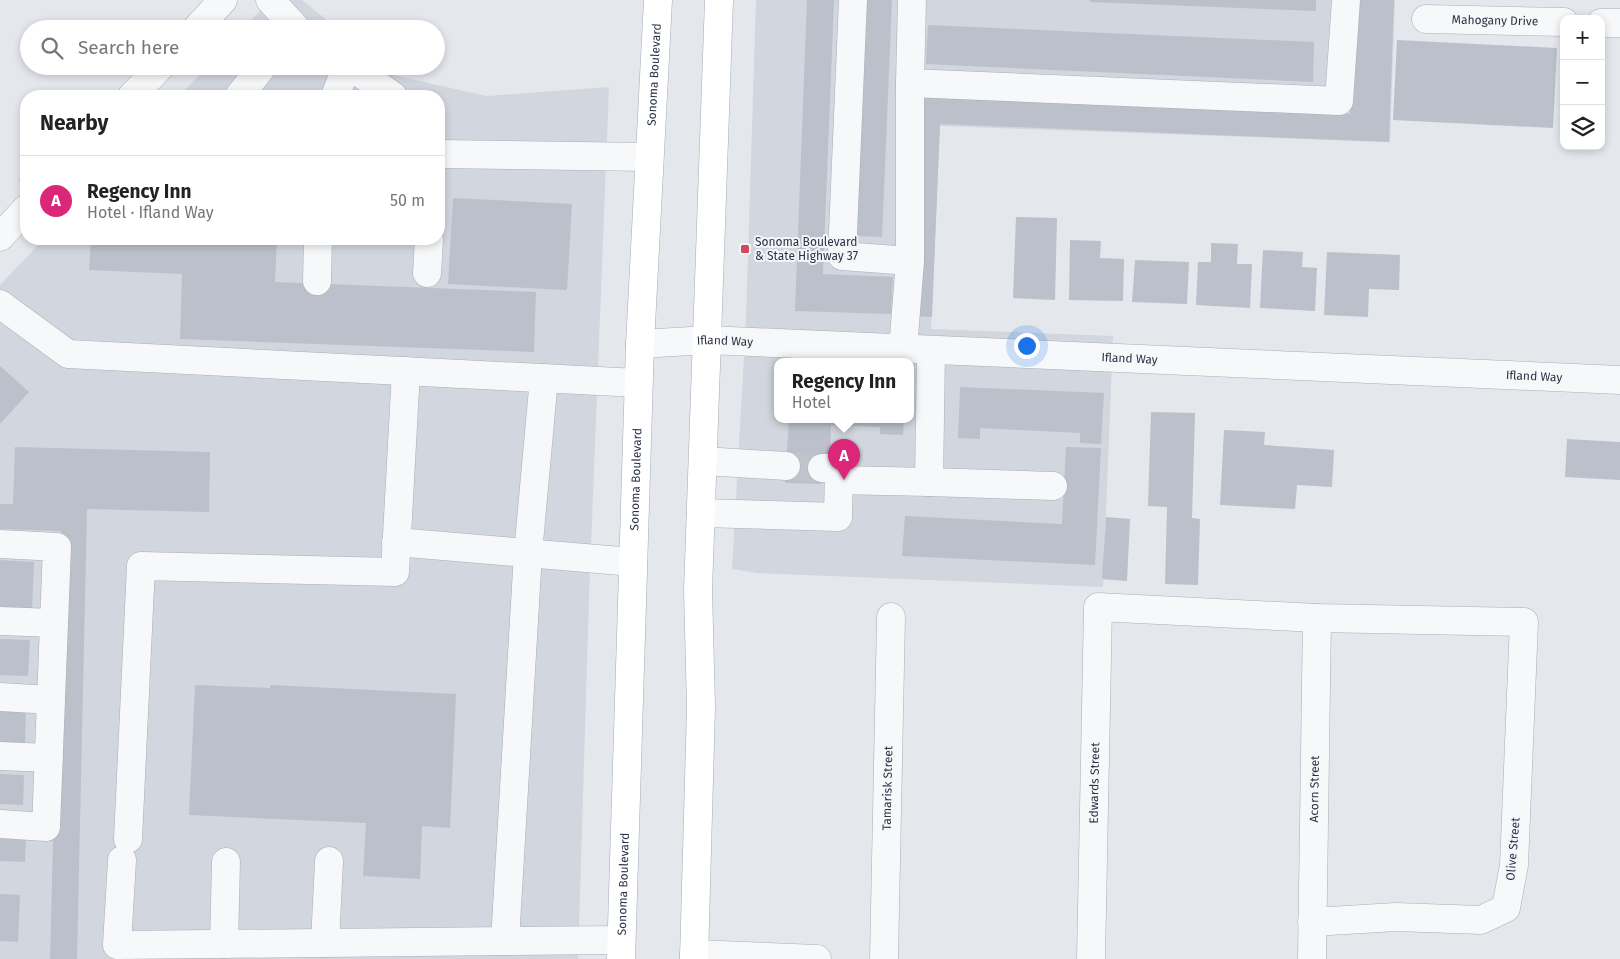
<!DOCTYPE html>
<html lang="en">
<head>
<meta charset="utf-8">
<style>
  body { margin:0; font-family:"Fira Sans",sans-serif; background:#f6f6f6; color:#222 }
  .controls { position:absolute; right:15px; top:15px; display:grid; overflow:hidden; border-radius:10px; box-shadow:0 2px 8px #0003 }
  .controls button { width:45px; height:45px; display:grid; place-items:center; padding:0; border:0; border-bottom:1px solid #e0e0e0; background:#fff; color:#222; font:25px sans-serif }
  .you { position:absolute; left:1026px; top:345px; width:18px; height:18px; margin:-12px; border:4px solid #fff; border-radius:50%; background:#1a73e8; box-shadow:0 0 0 8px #1a73e833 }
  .badge { display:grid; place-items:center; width:32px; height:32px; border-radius:50%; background:#db2777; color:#fff; font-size:16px; font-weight:700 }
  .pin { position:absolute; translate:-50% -41px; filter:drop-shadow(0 1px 2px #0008) }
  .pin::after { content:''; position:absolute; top:26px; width:18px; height:15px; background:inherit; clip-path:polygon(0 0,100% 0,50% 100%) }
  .popup { position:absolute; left:774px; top:358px; width:140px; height:65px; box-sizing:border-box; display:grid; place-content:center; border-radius:10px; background:#fff; filter:drop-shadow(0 1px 4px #0005); font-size:16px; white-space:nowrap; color:#767676 }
  .popup b { font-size:19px; color:#222 }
  .popup::after { content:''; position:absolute; left:50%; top:100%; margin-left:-10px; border:10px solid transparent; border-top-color:#fff }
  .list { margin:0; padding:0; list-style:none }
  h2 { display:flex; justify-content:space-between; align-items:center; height:65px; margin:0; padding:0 20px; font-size:21px }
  h2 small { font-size:16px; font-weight:400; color:#767676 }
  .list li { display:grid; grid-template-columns:32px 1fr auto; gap:15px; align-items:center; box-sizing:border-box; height:90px; padding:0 20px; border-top:1px solid #e0e0e0 }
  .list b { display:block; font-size:19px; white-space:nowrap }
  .list p { margin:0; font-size:16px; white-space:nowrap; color:#767676 }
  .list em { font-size:16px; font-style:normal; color:#767676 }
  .icon { flex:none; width:28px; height:28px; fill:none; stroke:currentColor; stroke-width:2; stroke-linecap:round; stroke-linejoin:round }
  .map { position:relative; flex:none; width:1620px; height:959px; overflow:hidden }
  .search { position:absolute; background:#fff; box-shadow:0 2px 8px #0003; left:20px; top:20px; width:425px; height:55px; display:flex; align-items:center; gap:12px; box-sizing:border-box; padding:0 18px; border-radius:28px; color:#767676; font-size:19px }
  .panel { position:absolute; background:#fff; box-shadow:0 2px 8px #0003; left:20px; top:90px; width:425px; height:155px; border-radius:20px }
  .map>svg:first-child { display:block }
  .built { fill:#d2d6de; fill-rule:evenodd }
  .building { fill:#bbc0ca }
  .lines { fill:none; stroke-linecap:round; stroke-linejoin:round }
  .minor-tunnel { stroke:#bfc3cb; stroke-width:28; stroke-dasharray:28 14; stroke-linecap:butt }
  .minor-casing { stroke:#a9aeb7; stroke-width:29 }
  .major-casing { stroke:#a3abb8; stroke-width:29 }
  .path { stroke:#c2c5cb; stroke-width:3; stroke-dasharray:4 4; stroke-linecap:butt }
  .minor { stroke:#f7f8fa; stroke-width:28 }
  .major { stroke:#fff; stroke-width:28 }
  .poi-dot { fill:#d1495b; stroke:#f4f6f9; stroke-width:2 }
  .labels { text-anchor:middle; stroke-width:4; stroke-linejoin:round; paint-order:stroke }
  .street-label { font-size:12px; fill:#2b3445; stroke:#f4f6f9 }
  .poi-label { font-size:12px; fill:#2b3445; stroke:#f4f6f9; text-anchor:start }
</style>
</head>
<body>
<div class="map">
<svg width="1620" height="959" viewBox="0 0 1620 959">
  <rect width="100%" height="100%" fill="#e4e7ec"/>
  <!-- built -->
  <path class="built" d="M 270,0 L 302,0 L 338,29 L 243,29 Z
    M 756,0 L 1395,0 L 1390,142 L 940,126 L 931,329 L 1113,336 L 1103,587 L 757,573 L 732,569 L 746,320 ZM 778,361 L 910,361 L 910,419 L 778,419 Z
    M 208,66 L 384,66 L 397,76 L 487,96 L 609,87 L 589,597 L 578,959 L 0,959 L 0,285 L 44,239 L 439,239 L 439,96 L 179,96 Z"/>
  <!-- building -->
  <path class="building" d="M 807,0 L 834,0 L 823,274 L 893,277 L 891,314 L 795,311 Z
    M 866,0 L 892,0 L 882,237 L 857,236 Z
    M 1090,0 L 1316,0 L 1316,11 L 1090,2 Z
    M 1355,0 L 1394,0 L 1389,142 L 940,124 L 932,317 L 912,316 L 921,96 L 1350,114 Z
    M 928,25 L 1314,42 L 1313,82 L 926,64 Z
    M 1397,40 L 1557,48 L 1553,128 L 1393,120 Z
    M 453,198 L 572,204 L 567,290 L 448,284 Z
    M 1016,217 L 1057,218 L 1055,300 L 1013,298 Z
    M 91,239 L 277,239 L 275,282 L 536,292 L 534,352 L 180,339 L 182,274 L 89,270 Z
    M 1070,240 L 1101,241 L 1100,258 L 1124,259 L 1123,301 L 1069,300 Z
    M 1211,243 L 1238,244 L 1237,264 L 1252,264 L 1250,308 L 1196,305 L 1198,262 L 1211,262 Z
    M 1263,250 L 1303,252 L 1302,267 L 1317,268 L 1315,311 L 1260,308 Z
    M 1327,252 L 1400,255 L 1399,290 L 1369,289 L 1368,317 L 1324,315 Z
    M 1135,260 L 1189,262 L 1187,304 L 1132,302 Z
    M 0,366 L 29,392 L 0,424 Z
    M 960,387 L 1104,393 L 1101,444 L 1080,443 L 1080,433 L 980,428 L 980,439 L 958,438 Z
    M 1151,412 L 1195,413 L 1192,518 L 1200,519 L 1198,585 L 1165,584 L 1167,507 L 1148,506 Z
    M 789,419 L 904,419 L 903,435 L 880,434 L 880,427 L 831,425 L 830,456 L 823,455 L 821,484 L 785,483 Z
    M 1224,430 L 1265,432 L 1264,445 L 1334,450 L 1332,487 L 1297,485 L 1295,509 L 1220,505 Z
    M 1567,439 L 1620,442 L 1620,480 L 1565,477 Z
    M 15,447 L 210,452 L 209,512 L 87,509 L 77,959 L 50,959 L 61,531 L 0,529 L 0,504 L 13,504 Z
    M 1066,447 L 1101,448 L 1095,565 L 902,556 L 905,516 L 1062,524 Z
    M 1106,517 L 1130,519 L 1127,581 L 1102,579 Z
    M 0,560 L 34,562 L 32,610 L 0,609 Z
    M 0,639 L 30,640 L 28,676 L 0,675 Z
    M 195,685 L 270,688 L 270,685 L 456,694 L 450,828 L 422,826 L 420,879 L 363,876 L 366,823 L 189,815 Z
    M 0,706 L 26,707 L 25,743 L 0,742 Z
    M 0,774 L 24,775 L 23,805 L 0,804 Z
    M 0,832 L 26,833 L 25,862 L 0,861 Z
    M 0,894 L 20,895 L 18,942 L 0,941 Z"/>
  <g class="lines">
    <!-- minor-tunnel -->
    <path class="minor-tunnel" d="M 786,466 L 822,468"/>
    <!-- minor casing -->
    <g class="minor-casing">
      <g id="minor">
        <path d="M 270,0 L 295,27 L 294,29"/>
        <path d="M 853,0 L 842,256 L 910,261 L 903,349"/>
        <path d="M 912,0 L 910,83 L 1339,101 L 1346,0"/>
        <path id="s1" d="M 1426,19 L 1564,22"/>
        <path d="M 1601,23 L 1620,23"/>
        <path d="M 196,29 L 223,0"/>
        <path d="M 350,66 L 393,96"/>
        <path d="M 132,96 L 161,66"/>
        <path d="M 239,96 L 263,66"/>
        <path d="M 335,96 L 347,66"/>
        <path d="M 439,154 L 649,157"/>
        <path d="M 0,237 L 26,209"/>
        <path d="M 910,261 L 910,83"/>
        <path d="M 427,273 L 429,239"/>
        <path d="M 317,281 L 318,239"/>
        <path d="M 0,304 L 68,354 L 638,383"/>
        <path id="s2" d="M 640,344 L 708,340 L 1620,380"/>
        <path d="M 931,350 L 929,482 L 1053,486"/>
        <path d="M 703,461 L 786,466"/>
        <path d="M 839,480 L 929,482"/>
        <path d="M 701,513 L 838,517 L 839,468 L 822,468"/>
        <path d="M 396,542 L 633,562"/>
        <path d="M 0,544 L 57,547 L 46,827 L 0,824"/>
        <path d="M 0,621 L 54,623"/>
        <path d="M 0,697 L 51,700"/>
        <path d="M 0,756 L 49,758"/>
        <path d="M 128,839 L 141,566 L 395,572 L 406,371"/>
        <path d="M 122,860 L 117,945 L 621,940"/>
        <path d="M 505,941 L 528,553 L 544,378"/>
        <path d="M 325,943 L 329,861"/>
        <path d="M 224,944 L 226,862"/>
        <path d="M 694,954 L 817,959"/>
        <path id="s3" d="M 884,959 L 891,617"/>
        <path id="s4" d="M 1091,959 L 1098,607 L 1317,618 L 1524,622 L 1514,865 L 1506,908 L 1481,920 L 1396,917 L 1312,922"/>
        <path id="s5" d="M 1312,959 L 1317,618"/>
      </g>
    </g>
    <!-- major casing -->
    <g class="major-casing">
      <g id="major">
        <path id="s6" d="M 621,959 L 640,344 L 658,0"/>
        <path d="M 694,959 L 701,707 L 698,590 L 719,0"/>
      </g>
    </g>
    <!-- path -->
    <path class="path" d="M 20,181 L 26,175"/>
    <!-- minor -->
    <use href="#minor" class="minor"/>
    <!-- major -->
    <use href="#major" class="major"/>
  </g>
  <!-- markers -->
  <rect class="poi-dot" x="740" y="244" width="10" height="10" rx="2.5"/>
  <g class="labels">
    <!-- street labels -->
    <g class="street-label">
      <text dy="4" stroke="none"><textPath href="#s1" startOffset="69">Mahogany Drive</textPath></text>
      <text dy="4" stroke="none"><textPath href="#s6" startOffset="885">Sonoma Boulevard</textPath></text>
      <text dy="4" stroke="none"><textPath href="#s2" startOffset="85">Ifland Way</textPath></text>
      <text dy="4" stroke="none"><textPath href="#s2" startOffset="490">Ifland Way</textPath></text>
      <text dy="4" stroke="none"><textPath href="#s2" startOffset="895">Ifland Way</textPath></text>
      <text dy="4" stroke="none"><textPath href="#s6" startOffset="480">Sonoma Boulevard</textPath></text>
      <text dy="4" stroke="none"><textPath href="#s4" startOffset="176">Edwards Street</textPath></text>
      <text dy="4" stroke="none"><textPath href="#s3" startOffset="171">Tamarisk Street</textPath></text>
      <text dy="4" stroke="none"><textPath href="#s5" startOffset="170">Acorn Street</textPath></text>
      <text transform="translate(1513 849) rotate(-85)" y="4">Olive Street</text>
      <text dy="4" stroke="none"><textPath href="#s6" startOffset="75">Sonoma Boulevard</textPath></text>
    </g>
    <!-- poi labels -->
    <g class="poi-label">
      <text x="755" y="246">Sonoma Boulevard<tspan x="755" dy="14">&amp; State Highway 37</tspan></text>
    </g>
  </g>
</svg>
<div class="controls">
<button>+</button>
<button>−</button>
<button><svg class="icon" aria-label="layers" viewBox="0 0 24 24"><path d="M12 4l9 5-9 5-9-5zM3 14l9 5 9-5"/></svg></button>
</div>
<div class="you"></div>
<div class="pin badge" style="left:844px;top:480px">A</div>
<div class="popup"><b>Regency Inn</b>Hotel</div>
<div class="search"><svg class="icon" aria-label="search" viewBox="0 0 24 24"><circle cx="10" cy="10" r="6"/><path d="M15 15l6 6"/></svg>Search here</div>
<section class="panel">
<h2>Nearby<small></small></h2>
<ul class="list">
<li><span class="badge">A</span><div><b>Regency Inn</b><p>Hotel · Ifland Way</p></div><em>50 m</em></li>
</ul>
</section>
</div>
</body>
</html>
